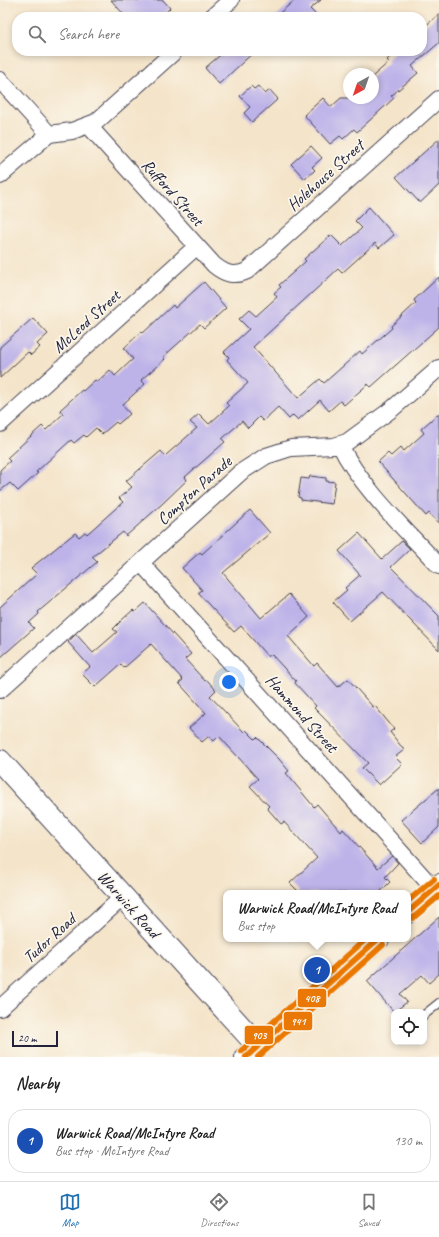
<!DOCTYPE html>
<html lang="en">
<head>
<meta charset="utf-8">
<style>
  body { margin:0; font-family:Caveat,sans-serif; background:#f6f6f6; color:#222 }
  .controls { position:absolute; right:12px; bottom:12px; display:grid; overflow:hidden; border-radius:8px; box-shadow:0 2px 6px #0003 }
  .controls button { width:36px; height:36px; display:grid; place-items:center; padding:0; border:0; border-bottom:1px solid #e0e0e0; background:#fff; color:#222; font:20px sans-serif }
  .compass { position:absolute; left:343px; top:68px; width:36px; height:36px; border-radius:50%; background:#fff; box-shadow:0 2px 6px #0003; rotate:220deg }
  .scale { position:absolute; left:12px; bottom:10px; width:46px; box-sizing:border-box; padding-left:4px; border:2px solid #22223b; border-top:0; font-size:11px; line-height:14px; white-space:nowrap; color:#22223b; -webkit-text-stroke:3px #fbf7ec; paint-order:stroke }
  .you { position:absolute; left:229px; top:682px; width:14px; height:14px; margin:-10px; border:3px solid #fff; border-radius:50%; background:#1a73e8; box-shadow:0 0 0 6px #1a73e833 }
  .badge { display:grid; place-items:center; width:26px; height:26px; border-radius:50%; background:#1f6fb2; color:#fff; font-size:13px; font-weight:700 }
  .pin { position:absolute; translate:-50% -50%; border:2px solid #fff; box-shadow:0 1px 4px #0006 }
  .popup { position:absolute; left:223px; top:890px; width:188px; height:52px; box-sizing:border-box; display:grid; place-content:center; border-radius:8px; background:#fff; filter:drop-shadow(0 1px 3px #0005); font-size:13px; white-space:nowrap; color:#767676 }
  .popup b { font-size:15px; color:#222 }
  .popup::after { content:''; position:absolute; left:50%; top:100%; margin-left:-8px; border:8px solid transparent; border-top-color:#fff }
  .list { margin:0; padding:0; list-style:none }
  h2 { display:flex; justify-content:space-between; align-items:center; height:52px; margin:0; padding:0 16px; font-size:17px }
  h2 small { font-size:13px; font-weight:400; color:#767676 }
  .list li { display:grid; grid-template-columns:26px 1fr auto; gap:12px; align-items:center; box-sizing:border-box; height:64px; margin:0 8px 8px; padding:0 8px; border:1px solid #e0e0e0; border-radius:16px }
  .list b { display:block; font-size:15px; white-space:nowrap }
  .list p { margin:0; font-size:13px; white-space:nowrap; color:#767676 }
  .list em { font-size:13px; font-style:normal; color:#767676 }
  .icon { flex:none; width:22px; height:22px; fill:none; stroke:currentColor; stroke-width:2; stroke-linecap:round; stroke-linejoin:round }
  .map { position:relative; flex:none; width:439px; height:1057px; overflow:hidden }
  .search { position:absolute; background:#fff; box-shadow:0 2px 6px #0003; left:12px; right:12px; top:12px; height:44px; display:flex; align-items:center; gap:10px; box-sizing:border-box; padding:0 14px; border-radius:16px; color:#767676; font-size:15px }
  .sheet { height:124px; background:#fff }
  nav { display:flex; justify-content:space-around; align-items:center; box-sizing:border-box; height:56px; border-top:1px solid #e0e0e0; background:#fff; font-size:11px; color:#767676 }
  nav a { display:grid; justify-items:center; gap:2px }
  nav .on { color:#1f6fb2 }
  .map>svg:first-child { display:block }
  .building { fill:#beb3e9 }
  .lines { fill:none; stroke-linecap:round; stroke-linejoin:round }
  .lane-casing { stroke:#423f50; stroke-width:10 }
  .street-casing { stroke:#423f50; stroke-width:18 }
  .secondary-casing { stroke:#423f50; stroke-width:24 }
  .primary-casing { stroke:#423f50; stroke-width:24 }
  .lane { stroke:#fff; stroke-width:8 }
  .street { stroke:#fff; stroke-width:16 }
  .secondary { stroke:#fff; stroke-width:22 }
  .primary { stroke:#fff; stroke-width:22 }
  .bus-1-casing { stroke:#fbf7ec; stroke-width:9 }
  .bus-2-casing { stroke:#fbf7ec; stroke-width:9 }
  .bus-3-casing { stroke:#fbf7ec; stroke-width:9 }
  .bus-1 { stroke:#e97806; stroke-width:6 }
  .bus-2 { stroke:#e97806; stroke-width:6 }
  .bus-3 { stroke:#e97806; stroke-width:6 }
  .labels { text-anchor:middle; stroke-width:3.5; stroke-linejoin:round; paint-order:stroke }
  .street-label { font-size:17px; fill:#22223b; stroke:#fbf7ec }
  .line-badge { stroke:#fbf7ec; stroke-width:1.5 }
  .badge-label { font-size:11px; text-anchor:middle; font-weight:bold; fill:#fff }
</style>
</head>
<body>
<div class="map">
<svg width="439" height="1057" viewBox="0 0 439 1057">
  <rect width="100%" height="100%" fill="#fbf7ec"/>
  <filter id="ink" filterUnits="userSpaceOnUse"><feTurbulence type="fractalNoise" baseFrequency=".025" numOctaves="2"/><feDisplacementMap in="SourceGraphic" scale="8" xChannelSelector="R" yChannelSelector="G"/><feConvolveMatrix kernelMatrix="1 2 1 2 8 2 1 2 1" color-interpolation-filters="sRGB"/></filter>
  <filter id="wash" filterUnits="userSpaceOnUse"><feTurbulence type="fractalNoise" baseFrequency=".012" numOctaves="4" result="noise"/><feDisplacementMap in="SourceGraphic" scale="16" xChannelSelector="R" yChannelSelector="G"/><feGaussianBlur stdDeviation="0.9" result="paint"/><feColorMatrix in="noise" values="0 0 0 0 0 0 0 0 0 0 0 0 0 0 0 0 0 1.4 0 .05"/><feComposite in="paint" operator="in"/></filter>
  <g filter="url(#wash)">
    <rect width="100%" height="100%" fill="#f4e4c9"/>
    <g id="blocks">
      <!-- building -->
      <path class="building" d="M 111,0 L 163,0 L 170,8 L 161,17 L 126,17 Z
        M 295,0 L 321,0 L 310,9 L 318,17 L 275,17 Z
        M 439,14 L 439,43 L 412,66 L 418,73 L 391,96 L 394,98 L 357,132 L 354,129 L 343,139 L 340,136 L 330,144 L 304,115 L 323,98 L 331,107 L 341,98 L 373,98 L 373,76 L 389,62 L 387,60 L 396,51 L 422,51 L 422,29 Z
        M 225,51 L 255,51 L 219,84 L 205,68 Z
        M 251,86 L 254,89 L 258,86 L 265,94 L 270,90 L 278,99 L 252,122 L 244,113 L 250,107 L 240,96 Z
        M 439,139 L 439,185 L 420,203 L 396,177 Z
        M 311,146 L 322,158 L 312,167 L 315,170 L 305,179 L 291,164 Z
        M 369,207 L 394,235 L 379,248 L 375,243 L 342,273 L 338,269 L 253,347 L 298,398 L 320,379 L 324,383 L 360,351 L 362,354 L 392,328 L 391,326 L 416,303 L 414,300 L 439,277 L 439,327 L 371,387 L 368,384 L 344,405 L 340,401 L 329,411 L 320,400 L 298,420 L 293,415 L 289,419 L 278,407 L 263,421 L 259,417 L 248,428 L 242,421 L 222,439 L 225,442 L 185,477 L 187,480 L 162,504 L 126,536 L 123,532 L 92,557 L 97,562 L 38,612 L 39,614 L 29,623 L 34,628 L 0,658 L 0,607 L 37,574 L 31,568 L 75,533 L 79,537 L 85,532 L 87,534 L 123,502 L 119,498 L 132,487 L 126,481 L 161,451 L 165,456 L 197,428 L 190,422 L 199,414 L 209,424 L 229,406 L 226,403 L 248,383 L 227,360 L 229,357 L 224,352 L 249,329 L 239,319 L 249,310 L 256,316 L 277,297 L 274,293 L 281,287 L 279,285 L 306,261 L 304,259 L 331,235 L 342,246 L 362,228 L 355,221 Z
        M 204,282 L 226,308 L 204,328 L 200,324 L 163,357 L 165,359 L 141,380 L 145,384 L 122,405 L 130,414 L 118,424 L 116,422 L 102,434 L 96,428 L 86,437 L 84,435 L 74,443 L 71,440 L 36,472 L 38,473 L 18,491 L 10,483 L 0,491 L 0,470 L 10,461 L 7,458 L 42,426 L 46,430 L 63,414 L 60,410 L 82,390 L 83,391 L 95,380 L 97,382 L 110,370 L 115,376 L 133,359 L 124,348 L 142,331 L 143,333 L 173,305 L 175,308 Z
        M 33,318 L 48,334 L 37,344 L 40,347 L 31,355 L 28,352 L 0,378 L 0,347 Z
        M 439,413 L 439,524 L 429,513 L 426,516 L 378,462 L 388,453 L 391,456 L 401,447 L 404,451 L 424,433 L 421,429 Z
        M 310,476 L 326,478 L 326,481 L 335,482 L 332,504 L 301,500 L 301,498 L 298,497 L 301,478 L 309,479 Z
        M 250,510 L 270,533 L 223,573 L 261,618 L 289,594 L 309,617 L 288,636 L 314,666 L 317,663 L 338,687 L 348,679 L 373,707 L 375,706 L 394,729 L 390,732 L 404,750 L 395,757 L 402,764 L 379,785 L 362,768 L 368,763 L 314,708 L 316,706 L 295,683 L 296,681 L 271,654 L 268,657 L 241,626 L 234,632 L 198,593 L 202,590 L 182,568 L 200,552 L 202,554 Z
        M 359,533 L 382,559 L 402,541 L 410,549 L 391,567 L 439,616 L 439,650 L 383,592 L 350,621 L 333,602 L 347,590 L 345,588 L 360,575 L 339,551 Z
        M 145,603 L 191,654 L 185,659 L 205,681 L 207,680 L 216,690 L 210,696 L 244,732 L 246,730 L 255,739 L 257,737 L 279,759 L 289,771 L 286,773 L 314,807 L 317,804 L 341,832 L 343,829 L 378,868 L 392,856 L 398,863 L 385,877 L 390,882 L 379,893 L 300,893 L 290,883 L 317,858 L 284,822 L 281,824 L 267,808 L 269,806 L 250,786 L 258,779 L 219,736 L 214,741 L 209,736 L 202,742 L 189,728 L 206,713 L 179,683 L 183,680 L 151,644 L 124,668 L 121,664 L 95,687 L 82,674 L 90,667 L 68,642 L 76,634 L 93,653 L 117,632 L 113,629 L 123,619 L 133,610 L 135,612 Z
        M 439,788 L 439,827 L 422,843 L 401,820 Z
        M 439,917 L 439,974 L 429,983 L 422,975 L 400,994 L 407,1002 L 394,1012 L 367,981 Z"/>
    </g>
  </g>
  <g filter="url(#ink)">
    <use href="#blocks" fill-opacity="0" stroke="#423f50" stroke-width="1"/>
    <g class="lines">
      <!-- lane casing -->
      <g class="lane-casing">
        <path id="lane" d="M 424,1015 L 439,1003"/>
      </g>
      <!-- street casing -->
      <g class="street-casing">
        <path id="street" d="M 212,17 L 231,0
          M 0,80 L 49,134
          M 89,126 L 214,265 C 225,274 234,277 247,271 L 439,99
          M 0,176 L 49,134 L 72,131 L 96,122 L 175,51
          M 0,424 L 197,246
          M 340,445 C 361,488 406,530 439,566
          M 141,563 L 434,889
          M 0,690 L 241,472 L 266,456 L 291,448 L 334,446 L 347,442 L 392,409 L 439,368
          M 0,1008 L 123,897"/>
      </g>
      <!-- secondary casing -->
      <g class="secondary-casing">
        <path id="secondary" d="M 0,761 L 258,1046"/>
      </g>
      <!-- primary casing -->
      <g class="primary-casing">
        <path id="primary" d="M 408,912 L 439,885
          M 246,1057 L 378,939"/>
      </g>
      <!-- lane -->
      <use href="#lane" class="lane"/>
      <!-- street -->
      <use href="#street" class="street"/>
      <!-- secondary -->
      <use href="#secondary" class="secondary"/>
      <!-- primary -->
      <use href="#primary" class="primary"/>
      <!-- bus-1 casing -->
      <g class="bus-1-casing">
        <path id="bus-1" d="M 408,912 L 439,885
          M 246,1057 L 378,939"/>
      </g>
      <!-- bus-2 casing -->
      <g class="bus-2-casing">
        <path id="bus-2" d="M 413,918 L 439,896
          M 258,1057 L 383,945"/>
      </g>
      <!-- bus-3 casing -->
      <g class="bus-3-casing">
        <path id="bus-3" d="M 408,901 L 434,879
          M 241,1051 L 366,939"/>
      </g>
      <!-- bus-1 -->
      <use href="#bus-1" class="bus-1"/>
      <!-- bus-2 -->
      <use href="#bus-2" class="bus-2"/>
      <!-- bus-3 -->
      <use href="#bus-3" class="bus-3"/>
    </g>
  </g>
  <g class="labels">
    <!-- street labels -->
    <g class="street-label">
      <text transform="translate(325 175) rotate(-42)" y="6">Holehouse Street</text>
      <text transform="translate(173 192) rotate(48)" y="6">Rufford Street</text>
      <text transform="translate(86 321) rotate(-42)" y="6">McLeod Street</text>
      <text transform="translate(194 490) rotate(-42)" y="6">Compton Parade</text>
      <text transform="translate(302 713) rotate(48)" y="6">Hammond Street</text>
      <text transform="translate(129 904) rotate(48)" y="6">Warwick Road</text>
      <text transform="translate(49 938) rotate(-42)" y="6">Tudor Road</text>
    </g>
  </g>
  <g class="line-badge">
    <rect x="297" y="988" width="30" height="20" rx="4" fill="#e97806"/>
    <rect x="283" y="1011" width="30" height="20" rx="4" fill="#e97806"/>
    <rect x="244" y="1025" width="30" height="20" rx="4" fill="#e97806"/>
  </g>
  <g class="badge-label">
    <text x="312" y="1002">408</text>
    <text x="298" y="1025">941</text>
    <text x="259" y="1039">903</text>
  </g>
</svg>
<div class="controls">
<button><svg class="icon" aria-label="locate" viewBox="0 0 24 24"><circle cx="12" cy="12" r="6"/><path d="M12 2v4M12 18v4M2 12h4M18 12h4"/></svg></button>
</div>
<svg class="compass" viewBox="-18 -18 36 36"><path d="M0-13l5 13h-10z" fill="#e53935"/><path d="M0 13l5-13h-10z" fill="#767676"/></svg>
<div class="scale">20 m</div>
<div class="you"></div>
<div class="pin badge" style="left:317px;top:970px;background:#1a4fb4">1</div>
<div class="popup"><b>Warwick Road/McIntyre Road</b>Bus stop</div>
<div class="search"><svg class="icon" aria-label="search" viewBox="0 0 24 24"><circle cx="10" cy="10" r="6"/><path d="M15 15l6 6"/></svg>Search here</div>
</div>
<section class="sheet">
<h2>Nearby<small></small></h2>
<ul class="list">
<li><span class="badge" style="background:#1a4fb4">1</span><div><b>Warwick Road/McIntyre Road</b><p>Bus stop · McIntyre Road</p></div><em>130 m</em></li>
</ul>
</section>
<nav>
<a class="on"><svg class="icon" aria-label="map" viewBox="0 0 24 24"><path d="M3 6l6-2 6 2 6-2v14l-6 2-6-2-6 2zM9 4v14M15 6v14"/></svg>Map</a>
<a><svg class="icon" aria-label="directions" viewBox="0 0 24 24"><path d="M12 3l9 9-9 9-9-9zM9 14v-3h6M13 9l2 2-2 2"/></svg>Directions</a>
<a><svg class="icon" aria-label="saved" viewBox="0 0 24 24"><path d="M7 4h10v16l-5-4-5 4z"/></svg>Saved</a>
</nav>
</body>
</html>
